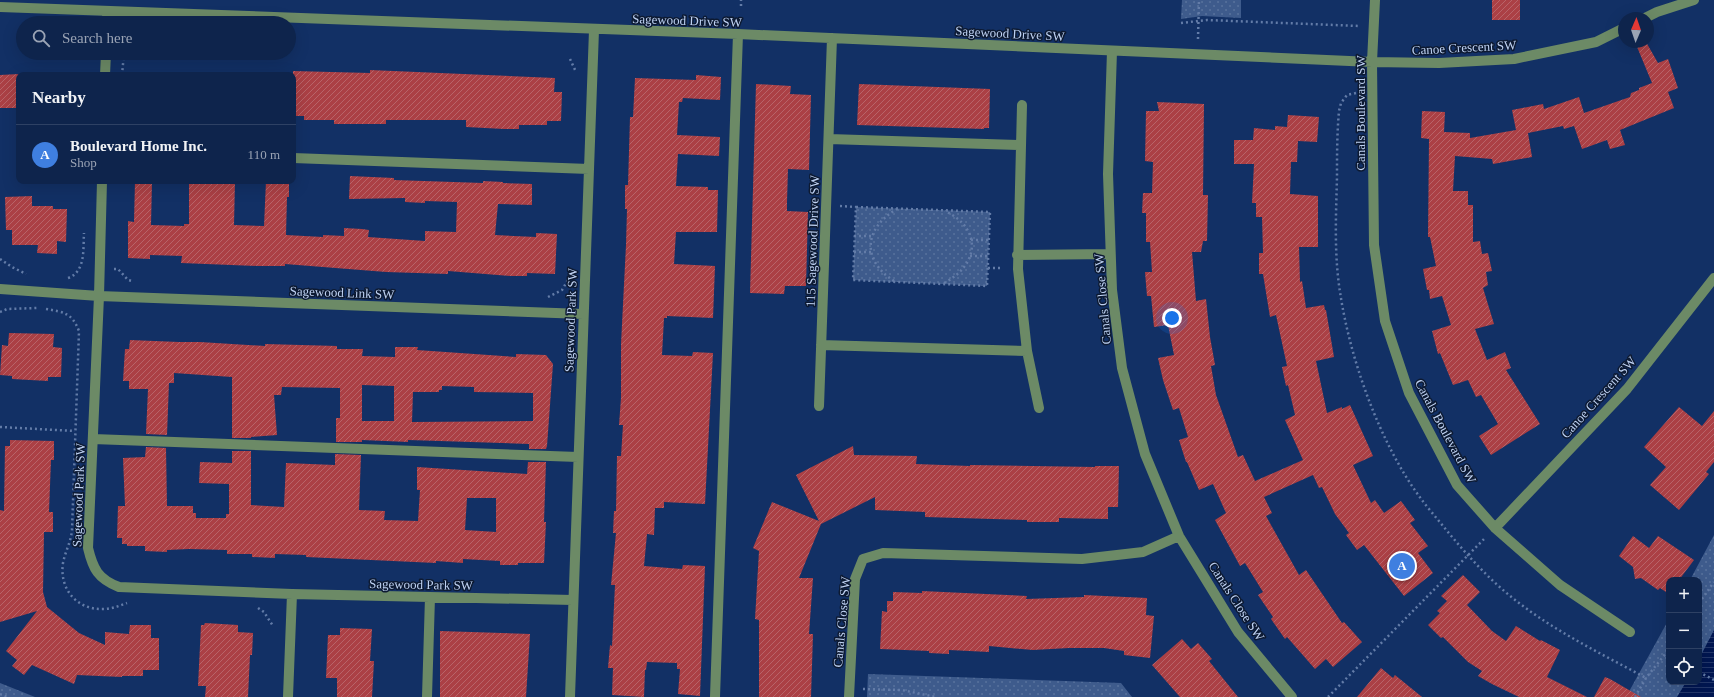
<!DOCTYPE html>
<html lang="en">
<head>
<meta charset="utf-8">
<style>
  body { margin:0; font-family:"Times New Roman",serif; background:#172c53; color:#f1f3f6 }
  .controls { position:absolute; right:12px; bottom:12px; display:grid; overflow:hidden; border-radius:8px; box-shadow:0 4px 16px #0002 }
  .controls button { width:36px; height:36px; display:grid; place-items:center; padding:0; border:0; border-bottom:1px solid #2e4164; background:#0e244c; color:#f1f3f6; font:20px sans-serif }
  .compass { position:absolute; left:1618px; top:12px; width:36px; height:36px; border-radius:50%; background:#0e244c; box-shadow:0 4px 16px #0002; rotate:2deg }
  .you { position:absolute; left:1172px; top:318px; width:14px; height:14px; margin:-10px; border:3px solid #fff; border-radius:50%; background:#1a73e8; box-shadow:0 0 0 6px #1a73e833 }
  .badge { display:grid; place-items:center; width:26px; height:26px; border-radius:50%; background:#e7ac36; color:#fff; font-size:13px; font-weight:700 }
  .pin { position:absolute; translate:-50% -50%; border:2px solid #fff; box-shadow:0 1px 4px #0006 }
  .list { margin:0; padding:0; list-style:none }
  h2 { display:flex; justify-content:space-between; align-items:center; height:52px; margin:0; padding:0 16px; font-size:17px }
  h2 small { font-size:13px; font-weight:400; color:#9ba4b5 }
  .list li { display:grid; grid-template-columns:26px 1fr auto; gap:12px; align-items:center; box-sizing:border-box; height:60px; padding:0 16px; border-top:1px solid #2e4164 }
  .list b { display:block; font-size:15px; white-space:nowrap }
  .list p { margin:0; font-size:13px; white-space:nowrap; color:#9ba4b5 }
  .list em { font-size:13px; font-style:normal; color:#9ba4b5 }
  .icon { flex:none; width:22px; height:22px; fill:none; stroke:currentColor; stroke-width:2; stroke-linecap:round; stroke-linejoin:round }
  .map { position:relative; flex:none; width:1714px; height:697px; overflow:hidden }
  .search { position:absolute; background:#0e244c; box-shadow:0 4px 16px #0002; left:16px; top:16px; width:280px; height:44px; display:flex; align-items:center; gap:10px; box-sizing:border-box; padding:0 14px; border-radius:22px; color:#9ba4b5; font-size:15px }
  .panel { position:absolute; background:#0e244c; box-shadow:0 4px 16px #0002; left:16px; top:72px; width:280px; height:112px; border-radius:8px }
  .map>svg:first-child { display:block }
  .grass { fill:url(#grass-dots) }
  .water { fill:url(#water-rules) }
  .building { fill:url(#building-hatch); fill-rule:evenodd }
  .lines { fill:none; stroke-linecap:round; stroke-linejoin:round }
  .path { stroke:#637ca8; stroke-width:2.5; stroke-dasharray:2 3; stroke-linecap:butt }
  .minor { stroke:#6c8a66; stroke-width:10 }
  .labels { text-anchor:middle; stroke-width:3; stroke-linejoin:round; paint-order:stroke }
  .street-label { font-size:13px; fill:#bfd2f3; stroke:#0d1a32 }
</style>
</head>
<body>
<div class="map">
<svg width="1714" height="697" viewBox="0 0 1714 697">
  <defs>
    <pattern id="grass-dots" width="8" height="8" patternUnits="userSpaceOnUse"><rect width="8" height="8" fill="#3e5b8c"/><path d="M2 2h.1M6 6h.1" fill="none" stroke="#58729d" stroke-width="1.8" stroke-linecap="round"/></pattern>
    <pattern id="water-rules" width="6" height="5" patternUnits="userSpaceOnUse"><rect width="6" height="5" fill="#001651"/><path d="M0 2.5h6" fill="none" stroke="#23376a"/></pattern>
    <pattern id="building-hatch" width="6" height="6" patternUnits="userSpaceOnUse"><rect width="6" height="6" fill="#ab4045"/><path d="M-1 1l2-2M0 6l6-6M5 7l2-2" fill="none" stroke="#b86469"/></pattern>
  </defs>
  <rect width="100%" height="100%" fill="#123065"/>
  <!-- grass -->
  <path class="grass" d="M 1182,0 L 1241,0 L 1241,18 L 1202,16 L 1181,19 Z
    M 856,207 L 990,212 L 987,286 L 853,280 Z
    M 1714,535 L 1714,697 L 1626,697 L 1669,619 L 1669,682 L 1699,682 L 1699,580 L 1690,580 Z
    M 868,674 L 1121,683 L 1132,697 L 867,697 Z
    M 0,683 L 35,697 L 0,697 Z"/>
  <!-- water -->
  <path class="water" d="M 1714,630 L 1714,697 L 1677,697 L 1686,682 L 1699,682 L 1699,659 Z"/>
  <!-- building -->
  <path class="building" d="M 1492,0 L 1520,0 L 1520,20 L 1492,20 Z
    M 1635,42 L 1646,42 L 1658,63 L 1668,59 L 1678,88 L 1668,92 L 1674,108 L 1620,130 L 1625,145 L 1610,149 L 1607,140 L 1582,149 L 1574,126 L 1564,129 L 1563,126 L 1528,133 L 1532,157 L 1493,164 L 1492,159 L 1455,156 L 1453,191 L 1468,191 L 1468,205 L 1473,205 L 1473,242 L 1480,241 L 1482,254 L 1488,253 L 1492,271 L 1486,272 L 1488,285 L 1483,288 L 1494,324 L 1475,329 L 1487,360 L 1505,352 L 1511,368 L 1506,370 L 1540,424 L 1491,455 L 1479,436 L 1498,424 L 1481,395 L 1476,397 L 1468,380 L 1453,385 L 1440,353 L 1438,354 L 1432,331 L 1451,325 L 1442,296 L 1430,299 L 1429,290 L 1427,290 L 1423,269 L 1436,266 L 1430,237 L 1428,237 L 1429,139 L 1421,138 L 1422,111 L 1445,112 L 1444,132 L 1470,133 L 1470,138 L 1516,130 L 1512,110 L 1543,104 L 1544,109 L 1579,97 L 1584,113 L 1630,97 L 1631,93 L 1639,90 L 1639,88 L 1652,83 Z
    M 370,70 L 555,78 L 554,92 L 562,92 L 561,121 L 547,121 L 547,125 L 519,125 L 519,129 L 504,129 L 466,127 L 466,120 L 386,120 L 386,124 L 334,124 L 334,120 L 304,120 L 304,116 L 293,116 L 293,71 L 370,73 Z
    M 0,75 L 19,74 L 19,108 L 0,108 Z
    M 696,75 L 721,77 L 720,100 L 683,98 L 682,102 L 679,102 L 677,135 L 720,137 L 719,156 L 678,154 L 676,186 L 708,187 L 708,190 L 718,190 L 717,232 L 676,232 L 674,264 L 715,266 L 713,318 L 667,316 L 667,318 L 664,318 L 662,355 L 692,356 L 693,352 L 713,353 L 705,504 L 664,502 L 664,508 L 655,508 L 654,535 L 647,534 L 644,566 L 682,569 L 683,565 L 705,566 L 700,696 L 678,694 L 680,669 L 677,669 L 677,663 L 647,662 L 646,670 L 645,670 L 644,697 L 612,695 L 613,668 L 608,668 L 610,645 L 612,646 L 615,585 L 611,585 L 616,533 L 613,533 L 614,511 L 616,511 L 617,456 L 621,456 L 623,425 L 619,425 L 621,398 L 621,344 L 626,245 L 627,209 L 625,209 L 625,185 L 628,185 L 630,117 L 633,117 L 635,78 L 696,80 Z
    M 756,84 L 791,86 L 790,94 L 811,95 L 809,170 L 788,169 L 787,202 L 787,211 L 808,212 L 806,286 L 785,286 L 784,294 L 750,293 Z
    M 859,84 L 990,89 L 989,128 L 984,128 L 984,129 L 857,125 Z
    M 1157,102 L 1204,104 L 1203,195 L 1208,195 L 1207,241 L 1203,241 L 1201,252 L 1192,252 L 1196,301 L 1206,299 L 1210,337 L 1215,365 L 1211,366 L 1216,395 L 1238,457 L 1243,455 L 1255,481 L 1303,460 L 1285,420 L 1295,415 L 1288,385 L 1286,386 L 1282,367 L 1287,366 L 1276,315 L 1270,317 L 1263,274 L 1259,274 L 1259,253 L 1263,253 L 1262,217 L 1256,217 L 1256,203 L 1252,203 L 1254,164 L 1234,164 L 1234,140 L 1253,140 L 1254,128 L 1275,130 L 1275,126 L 1287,127 L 1288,115 L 1319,117 L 1317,142 L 1298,141 L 1297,162 L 1291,162 L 1290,194 L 1318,196 L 1318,247 L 1299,247 L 1300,282 L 1302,281 L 1306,308 L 1324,305 L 1325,310 L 1326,310 L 1334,357 L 1316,361 L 1327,413 L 1342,407 L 1342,409 L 1350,405 L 1373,456 L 1353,465 L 1371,503 L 1375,500 L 1384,513 L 1401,501 L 1415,520 L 1410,523 L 1428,546 L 1418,553 L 1433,573 L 1404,596 L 1364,545 L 1357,550 L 1346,535 L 1349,533 L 1335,514 L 1322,487 L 1319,488 L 1313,475 L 1264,497 L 1272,513 L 1266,516 L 1299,575 L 1306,570 L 1342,623 L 1344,622 L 1362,642 L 1333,667 L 1326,659 L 1315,669 L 1287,637 L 1285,639 L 1271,619 L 1273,617 L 1258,595 L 1263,592 L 1245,563 L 1240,566 L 1215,520 L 1226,513 L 1213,484 L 1199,490 L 1187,462 L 1186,462 L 1179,440 L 1188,437 L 1179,408 L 1173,410 L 1163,380 L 1158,358 L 1174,355 L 1168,325 L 1154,327 L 1151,296 L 1147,296 L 1145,272 L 1152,272 L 1150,242 L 1146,242 L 1146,213 L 1142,213 L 1143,193 L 1152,193 L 1153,162 L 1145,161 L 1146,111 L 1159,111 Z
    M 350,176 L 394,178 L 394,180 L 483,183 L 483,181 L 503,182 L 503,183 L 532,184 L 532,205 L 498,204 L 495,235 L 536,237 L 536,233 L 557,234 L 555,274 L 527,273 L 527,276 L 511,276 L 448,271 L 448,274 L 386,272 L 285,264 L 285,266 L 258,266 L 181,263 L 182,256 L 150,255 L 150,259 L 128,258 L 128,221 L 134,222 L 135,181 L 152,181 L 151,225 L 184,226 L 184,224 L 189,224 L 189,181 L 235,181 L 234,225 L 264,226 L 266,181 L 289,181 L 289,197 L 287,197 L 286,235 L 323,237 L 323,235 L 344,236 L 344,228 L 362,229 L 369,230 L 368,237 L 425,241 L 425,231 L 456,232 L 457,202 L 425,201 L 425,203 L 405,202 L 405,198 L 349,199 Z
    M 32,196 L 32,206 L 53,206 L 53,209 L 67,209 L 66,242 L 57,241 L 57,254 L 37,253 L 38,245 L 12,245 L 12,230 L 6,230 L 5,197 Z
    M 9,333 L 54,334 L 53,347 L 62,348 L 61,377 L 48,377 L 48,381 L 12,379 L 12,376 L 0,375 L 2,345 L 8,346 Z
    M 130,340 L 179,342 L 200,342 L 265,346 L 265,344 L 337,346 L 337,349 L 363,349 L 362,356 L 395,357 L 395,347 L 418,347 L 417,350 L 516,357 L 516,354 L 546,355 L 553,364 L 547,446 L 546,449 L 529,449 L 529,444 L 408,440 L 408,442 L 362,440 L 362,442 L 336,442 L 336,418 L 340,418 L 340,388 L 282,387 L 281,395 L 274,395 L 277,435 L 251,437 L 251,438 L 232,438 L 232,377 L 174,373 L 174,383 L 169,383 L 167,435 L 146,434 L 148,389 L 129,389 L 129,381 L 123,381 L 125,349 L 129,349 ZM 362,385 L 394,386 L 394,421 L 362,421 ZM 442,386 L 474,387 L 474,392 L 533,393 L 533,421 L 412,422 L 413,392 L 439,392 L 439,390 L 442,390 Z
    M 1679,407 L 1702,426 L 1714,411 L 1714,462 L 1706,472 L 1709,474 L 1679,510 L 1650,485 L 1666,467 L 1644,447 Z
    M 10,440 L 54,441 L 54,460 L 51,460 L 49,512 L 53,512 L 53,532 L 44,532 L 43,592 L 47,607 L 79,633 L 105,645 L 105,632 L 129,634 L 130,625 L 151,625 L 151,638 L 159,638 L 159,670 L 143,670 L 143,676 L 122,676 L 122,677 L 77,675 L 74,684 L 32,665 L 24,675 L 12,666 L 17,660 L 6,651 L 37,611 L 0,622 L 0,510 L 4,511 L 5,446 L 10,446 Z
    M 853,446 L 854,455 L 917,456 L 916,464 L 970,466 L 970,465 L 1095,467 L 1095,466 L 1119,466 L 1118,507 L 1108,507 L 1108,519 L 1059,518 L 1059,522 L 1027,522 L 1027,520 L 925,517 L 925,512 L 875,510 L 875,497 L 821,524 L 799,578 L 813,578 L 809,634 L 813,634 L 811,697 L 759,697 L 759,620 L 755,619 L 759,551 L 753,548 L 772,502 L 819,521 L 796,475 Z
    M 146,447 L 166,448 L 167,506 L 193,506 L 193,513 L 196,513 L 196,518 L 226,518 L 226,514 L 229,514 L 229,484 L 199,483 L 200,462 L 232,463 L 232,451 L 251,451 L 251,505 L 284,507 L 286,463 L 335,465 L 335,454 L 361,455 L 359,510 L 385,511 L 384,520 L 418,521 L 420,490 L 417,490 L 417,467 L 527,474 L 528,462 L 546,462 L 544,522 L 546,522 L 544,563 L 518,563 L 518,565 L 500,565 L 500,561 L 463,559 L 463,563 L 436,561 L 436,563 L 306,557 L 306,555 L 275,554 L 275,558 L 252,557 L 252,554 L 227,554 L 227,550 L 189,549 L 167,550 L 167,552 L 145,551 L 145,546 L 127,546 L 127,544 L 122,544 L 122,538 L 117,538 L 118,506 L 125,506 L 123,458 L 145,457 ZM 467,498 L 496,498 L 496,532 L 465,530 Z
    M 1633,536 L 1649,548 L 1658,536 L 1694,560 L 1679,580 L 1669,580 L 1669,594 L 1660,588 L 1658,590 L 1641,578 L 1635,579 L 1633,567 L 1619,556 Z
    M 1463,575 L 1480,592 L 1467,605 L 1492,631 L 1506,641 L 1516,626 L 1540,641 L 1541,640 L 1560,650 L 1547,677 L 1587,697 L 1519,697 L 1492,684 L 1478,676 L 1482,671 L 1468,662 L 1443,637 L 1441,638 L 1428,625 L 1440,613 L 1437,611 L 1447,601 L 1441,596 Z
    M 922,591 L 1027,596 L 1026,599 L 1084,597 L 1084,595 L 1147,598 L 1146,615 L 1154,616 L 1150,658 L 1124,655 L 1124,651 L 1104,648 L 1069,648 L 1033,650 L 989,646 L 989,652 L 949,650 L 949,654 L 929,653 L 929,651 L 880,649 L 882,611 L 887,612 L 887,601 L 893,601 L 893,592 L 922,593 Z
    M 205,623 L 238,625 L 238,632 L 253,633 L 252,655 L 250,655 L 248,697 L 205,697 L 206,686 L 198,686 L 201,625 L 204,625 Z
    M 340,628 L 372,629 L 370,661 L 374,661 L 372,697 L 337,697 L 337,678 L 326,678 L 328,635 L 340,635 Z
    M 440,631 L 530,634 L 526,697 L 440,697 Z
    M 1182,639 L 1191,649 L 1198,643 L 1212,659 L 1209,661 L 1238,697 L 1180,697 L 1152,665 Z
    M 1381,668 L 1393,678 L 1395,675 L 1422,697 L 1357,697 Z
    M 1605,677 L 1610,679 L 1641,697 L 1594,697 Z"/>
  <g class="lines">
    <!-- path -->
    <path class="path" d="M 741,6 L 741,0
      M 1181,23 L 1207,20 L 1360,26
      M 1198,39 L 1199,0
      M 570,59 L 576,72
      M 122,75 L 124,53
      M 1356,93 L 1347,95 L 1341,103 L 1339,111 C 1337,133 1337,155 1337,177 C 1336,215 1334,254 1340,292 C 1350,359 1379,441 1419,496 C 1426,506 1435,516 1443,526 C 1466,554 1490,581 1519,603 C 1558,633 1602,654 1646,678
      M 840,206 L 856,207
      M 856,207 L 990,212 L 987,286 L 853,280 Z
      M 854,236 L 872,236
      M 971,240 L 989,240
      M 854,252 L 871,252
      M 970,256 L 988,256
      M 0,259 L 12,267 L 26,274
      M 988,268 L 1003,268
      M 114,269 L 118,269 L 128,280 L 132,281
      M 68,278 C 86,272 83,248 84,233
      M 894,281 C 861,260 864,228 897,209
      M 944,283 C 979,265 983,229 945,211
      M 548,297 L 562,290 L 569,278
      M 46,309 C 64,312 72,313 79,331 L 72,530 C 71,542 65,552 63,563 C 59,589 77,610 103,609 C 112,609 119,606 127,603
      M 0,312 L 7,309 L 37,308
      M 0,427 L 75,431
      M 1699,603 L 1714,582
      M 258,608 L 264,612 L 273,626
      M 1699,672 L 1714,680
      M 863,689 L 902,690 L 936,697
      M 0,694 L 7,697
      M 1328,697 L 1485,538
      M 1635,697 L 1646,678 L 1666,653 L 1669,646"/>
    <!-- minor -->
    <path class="minor" d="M 1375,0 L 1372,62 L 1374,245 L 1385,321 L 1409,393 L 1457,485 L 1495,528 L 1560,585 L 1630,632
      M 0,7 L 738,34 L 1372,62 L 1439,63 L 1514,59 L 1596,42 L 1624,28
      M 1645,18 L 1657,12 L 1694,0
      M 107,23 L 107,12
      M 1112,51 L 1108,174 L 1112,290 L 1122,368 L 1145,454 L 1179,536 L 1238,632 L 1292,697
      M 105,75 L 106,53
      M 1022,105 L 1018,269 L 1027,351 L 1039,408
      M 829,139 L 1021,145
      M 293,158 L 589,169
      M 102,181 L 99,296 L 88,548 C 93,569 98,579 119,587 L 292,594 L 573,600
      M 1017,255 L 1110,254
      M 0,289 L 99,296 L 583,314
      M 821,345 L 1027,351
      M 819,406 L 832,38
      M 93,439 L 578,457
      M 1495,528 L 1627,389 L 1714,278
      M 288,697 L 292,594
      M 427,697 L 430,597
      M 570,697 L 594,30
      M 715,697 L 738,34
      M 849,697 L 855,579 L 863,559 L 883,553 L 1082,559 L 1143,552 L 1179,536"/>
  </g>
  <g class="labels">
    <!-- street labels -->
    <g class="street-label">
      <text transform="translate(687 20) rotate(2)" y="5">Sagewood Drive SW</text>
      <text transform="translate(1010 33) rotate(3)" y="5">Sagewood Drive SW</text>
      <text transform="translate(1464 47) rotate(-3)" y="5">Canoe Crescent SW</text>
      <text transform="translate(1360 113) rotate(-90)" y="5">Canals Boulevard SW</text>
      <text transform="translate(812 241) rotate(-88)" y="5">115 Sagewood Drive SW</text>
      <text transform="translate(342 292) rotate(2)" y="5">Sagewood Link SW</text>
      <text transform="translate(1102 299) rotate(-95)" y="5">Canals Close SW</text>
      <text transform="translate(570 320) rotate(-88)" y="5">Sagewood Park SW</text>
      <text transform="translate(1598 397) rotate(-48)" y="5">Canoe Crescent SW</text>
      <text transform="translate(1446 431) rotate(62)" y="5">Canals Boulevard SW</text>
      <text transform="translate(78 495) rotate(-88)" y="5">Sagewood Park SW</text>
      <text transform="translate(421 584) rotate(1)" y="5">Sagewood Park SW</text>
      <text transform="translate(1237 601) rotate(57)" y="5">Canals Close SW</text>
      <text transform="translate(841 622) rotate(-85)" y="5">Canals Close SW</text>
    </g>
  </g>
</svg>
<div class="controls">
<button>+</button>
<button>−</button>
<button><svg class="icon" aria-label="locate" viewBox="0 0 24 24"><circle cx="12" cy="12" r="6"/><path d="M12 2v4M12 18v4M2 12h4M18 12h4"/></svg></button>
</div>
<svg class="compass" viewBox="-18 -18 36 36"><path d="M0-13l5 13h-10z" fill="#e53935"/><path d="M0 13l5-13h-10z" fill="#9ba4b5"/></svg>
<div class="you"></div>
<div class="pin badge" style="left:1402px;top:566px;background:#3f7fe0">A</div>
<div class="search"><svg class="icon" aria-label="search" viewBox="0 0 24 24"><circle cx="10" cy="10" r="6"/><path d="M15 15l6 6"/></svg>Search here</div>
<section class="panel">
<h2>Nearby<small></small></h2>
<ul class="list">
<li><span class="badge" style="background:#3f7fe0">A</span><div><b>Boulevard Home Inc.</b><p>Shop</p></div><em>110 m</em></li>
</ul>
</section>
</div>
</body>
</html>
